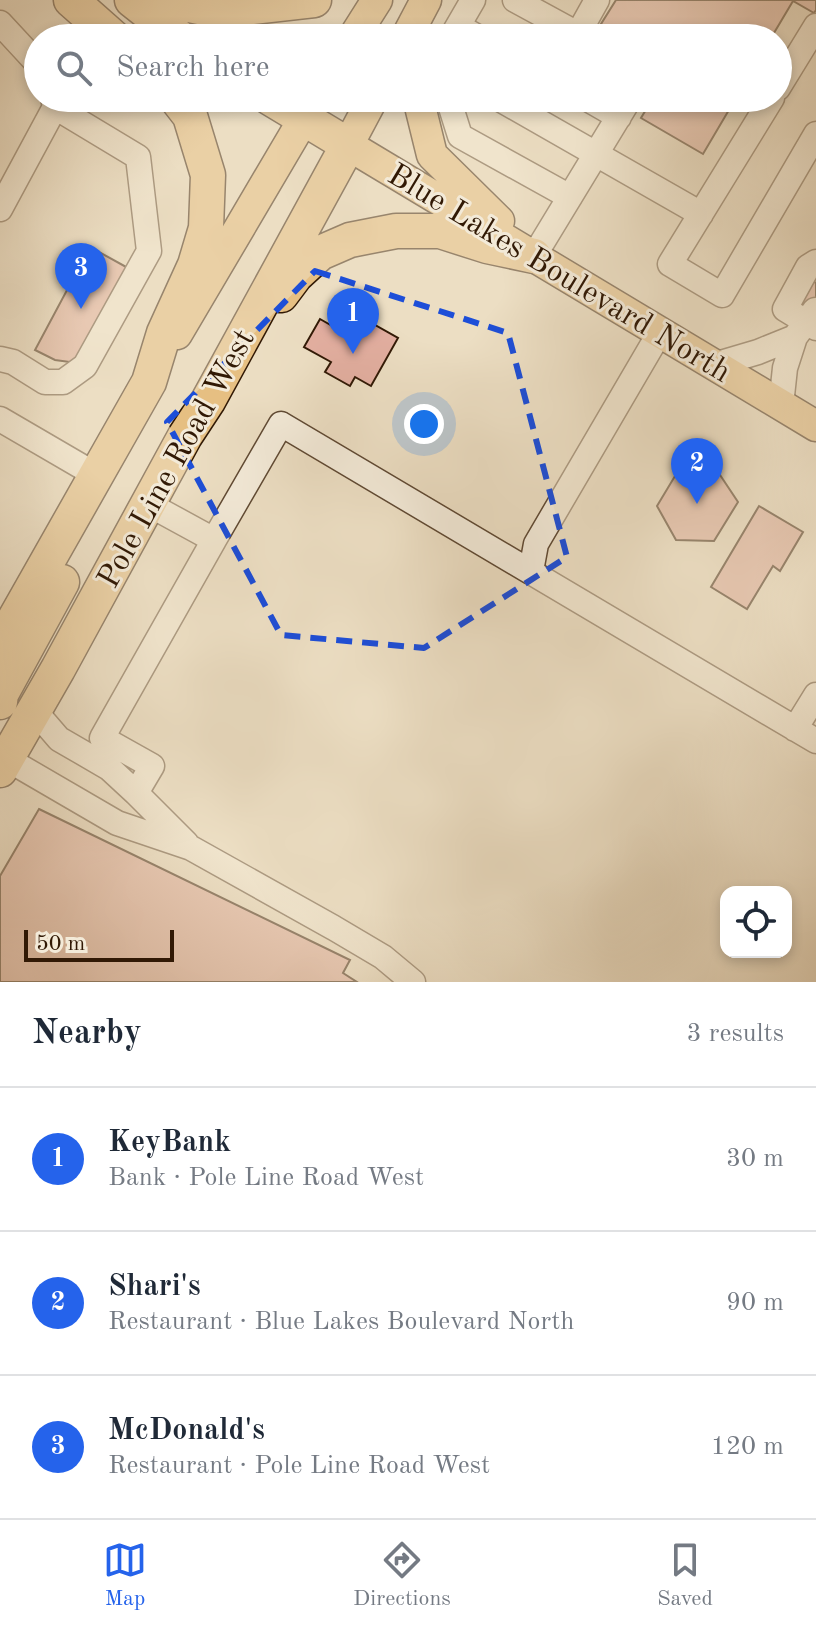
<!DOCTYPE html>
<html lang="en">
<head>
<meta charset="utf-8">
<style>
  body { margin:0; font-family:"Old Standard TT",serif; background:#f6f6f7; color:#1f2937 }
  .controls { position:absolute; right:24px; bottom:24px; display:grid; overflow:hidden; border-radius:16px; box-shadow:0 4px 12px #0003 }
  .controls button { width:72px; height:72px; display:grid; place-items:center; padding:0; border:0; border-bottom:2px solid #e0e1e3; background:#fff; color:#1f2937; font:40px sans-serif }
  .scale { position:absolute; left:24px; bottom:20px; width:150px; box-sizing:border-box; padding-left:8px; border:4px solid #311905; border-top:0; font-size:22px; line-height:28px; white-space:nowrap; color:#311905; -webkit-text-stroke:6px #f3ead8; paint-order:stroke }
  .you { position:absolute; left:424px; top:424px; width:28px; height:28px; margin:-20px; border:6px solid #fff; border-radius:50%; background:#1a73e8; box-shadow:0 0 0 12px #1a73e833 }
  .badge { display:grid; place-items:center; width:52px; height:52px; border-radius:50%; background:#2563eb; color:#fff; font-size:26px; font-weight:700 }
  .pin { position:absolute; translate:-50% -66px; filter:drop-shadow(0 2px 4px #0008) }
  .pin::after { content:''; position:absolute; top:42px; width:28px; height:24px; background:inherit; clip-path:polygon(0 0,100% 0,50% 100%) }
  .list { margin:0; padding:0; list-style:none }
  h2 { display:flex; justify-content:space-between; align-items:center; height:104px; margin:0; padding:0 32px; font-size:34px }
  h2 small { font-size:26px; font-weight:400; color:#747a83 }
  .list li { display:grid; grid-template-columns:52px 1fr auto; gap:24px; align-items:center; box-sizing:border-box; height:144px; padding:0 32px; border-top:2px solid #e0e1e3 }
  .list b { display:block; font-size:30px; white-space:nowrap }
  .list p { margin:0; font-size:26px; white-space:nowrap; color:#747a83 }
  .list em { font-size:26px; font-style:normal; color:#747a83 }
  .icon { flex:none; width:44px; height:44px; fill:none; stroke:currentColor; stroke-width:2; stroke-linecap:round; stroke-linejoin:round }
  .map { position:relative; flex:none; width:816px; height:982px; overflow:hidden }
  .search { position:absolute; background:#fff; box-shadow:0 4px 12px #0003; left:24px; right:24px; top:24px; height:88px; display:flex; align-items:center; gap:20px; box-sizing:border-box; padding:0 28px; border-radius:44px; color:#747a83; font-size:30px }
  .sheet { height:536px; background:#fff }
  nav { display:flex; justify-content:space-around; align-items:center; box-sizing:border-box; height:112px; border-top:2px solid #e0e1e3; background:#fff; font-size:22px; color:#747a83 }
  nav a { display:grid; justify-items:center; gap:4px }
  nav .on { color:#2563eb }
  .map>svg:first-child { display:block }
  .building { fill:#e3afa1; stroke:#311905; stroke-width:2 }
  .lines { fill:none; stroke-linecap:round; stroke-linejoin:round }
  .minor-casing { stroke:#604a34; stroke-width:27 }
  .major-casing { stroke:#311905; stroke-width:33 }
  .highway-casing { stroke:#311905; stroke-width:37 }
  .minor { stroke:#f3ead8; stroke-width:24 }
  .major { stroke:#e6bf82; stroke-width:30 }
  .highway { stroke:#e6bf82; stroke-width:34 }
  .marked { fill:none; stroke:#1d4ed8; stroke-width:6; stroke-dasharray:16 10; stroke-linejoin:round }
  .labels { text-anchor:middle; stroke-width:6; stroke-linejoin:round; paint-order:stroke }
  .street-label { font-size:32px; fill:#311905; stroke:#f3ead8 }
</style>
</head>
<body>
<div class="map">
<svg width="816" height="982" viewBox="0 0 816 982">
  <rect width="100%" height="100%" fill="#ecdec3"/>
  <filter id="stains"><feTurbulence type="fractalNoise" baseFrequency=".0025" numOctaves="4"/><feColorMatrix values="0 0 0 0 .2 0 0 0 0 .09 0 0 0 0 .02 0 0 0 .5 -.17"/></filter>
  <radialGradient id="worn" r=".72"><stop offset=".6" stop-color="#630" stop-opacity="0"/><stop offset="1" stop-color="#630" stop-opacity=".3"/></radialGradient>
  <!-- building -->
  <path class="building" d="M 616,0 L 816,0 L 816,10 L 814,13 L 793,1 L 771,38 L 642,38 L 629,30 L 625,38 L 601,24 Z
    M 653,98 L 736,98 L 703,154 L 641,118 Z
    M 90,247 L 128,268 L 77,363 L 55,360 L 35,350 Z
    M 807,278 L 816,283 L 816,311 L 795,298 Z
    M 352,312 L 398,338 L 371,386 L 355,377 L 350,386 L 325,372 L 331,362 L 304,347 L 320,319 L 341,331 Z
    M 681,466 L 718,472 L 738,502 L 714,541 L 676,540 L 657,506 Z
    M 759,506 L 803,532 L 780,571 L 773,566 L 747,609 L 711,587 Z
    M 39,809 L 350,960 L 343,973 L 357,982 L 0,982 L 0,876 Z"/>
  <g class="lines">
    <!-- minor casing -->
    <g class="minor-casing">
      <path id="minor" d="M 515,0 L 585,38
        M 0,23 L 38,64
        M 458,26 L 479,38
        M 578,34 L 597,0
        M 451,38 L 473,0
        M 778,88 L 816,26
        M 448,98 L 460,136 L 570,197
        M 498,98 L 701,214
        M 586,98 L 619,117
        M 772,98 L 670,264 L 722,295 L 816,134
        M 0,209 L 55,107 L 53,98
        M 534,256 L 630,98
        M 816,262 L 808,267 L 785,309 L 816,328
        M 0,359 L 13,362 L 45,382 L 63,382 L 85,366 L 149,251 L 138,157 L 55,107
        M 714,365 L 758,352 L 795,337
        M 781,405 L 785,368 L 795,337 L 815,310
        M 0,419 L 96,475
        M 148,504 L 214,540 L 281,424 L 816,741
        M 531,571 L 536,544 L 660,332
        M 34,710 L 59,739 L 109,768 L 136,793
        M 795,729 L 816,695
        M 7,759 L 117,823 L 191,848 L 334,928 L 383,957 L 413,982
        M 186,843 L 136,793 L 152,766 L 102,738 L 214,540"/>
    </g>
    <!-- major casing -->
    <g class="major-casing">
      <path id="major" d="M 353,38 L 377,0
        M 406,38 L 426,0
        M 373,98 L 348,145 L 816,426
        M 418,98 L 432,155 L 499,221
        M 177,334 L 316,98"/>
    </g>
    <!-- highway casing -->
    <g class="highway-casing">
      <path id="highway" d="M 71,0 L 114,38
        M 132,0 L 180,38
        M 165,0 L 219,11 L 314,0
        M 281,295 L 296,275 L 320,253 L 350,240 L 396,231 L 440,231 L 487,246 L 534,256
        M 0,645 L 149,382 L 164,333 L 195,265 L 206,228 L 208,175 L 190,116 L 176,98
        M 0,702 L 1,694 L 62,582
        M 0,770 L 58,669 L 185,436 L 208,401 L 348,145 L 270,98"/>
    </g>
    <!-- minor -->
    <use href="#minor" class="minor"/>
    <!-- major -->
    <use href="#major" class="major"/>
    <!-- highway -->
    <use href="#highway" class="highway"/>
  </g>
  <!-- marked area -->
  <path d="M0 0H816V982H0ZM 315,271 L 508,333 L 567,557 L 424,648 L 281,635 L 167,422 Z" fill="#ecdec3" fill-opacity=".55" fill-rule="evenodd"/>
  <path class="marked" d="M 315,271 L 508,333 L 567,557 L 424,648 L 281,635 L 167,422 Z"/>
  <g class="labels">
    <!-- street labels -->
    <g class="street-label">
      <text transform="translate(560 272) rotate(31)" y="11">Blue Lakes Boulevard North</text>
      <text transform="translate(175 458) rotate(-61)" y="11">Pole Line Road West</text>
    </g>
  </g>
  <rect width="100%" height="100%" filter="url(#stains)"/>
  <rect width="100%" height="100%" fill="url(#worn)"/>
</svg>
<div class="controls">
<button><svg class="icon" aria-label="locate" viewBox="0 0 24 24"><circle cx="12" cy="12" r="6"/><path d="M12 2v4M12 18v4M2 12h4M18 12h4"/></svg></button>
</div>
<div class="scale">50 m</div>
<div class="you"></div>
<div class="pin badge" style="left:353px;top:354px">1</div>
<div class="pin badge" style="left:697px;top:504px">2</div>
<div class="pin badge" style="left:81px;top:309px">3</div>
<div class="search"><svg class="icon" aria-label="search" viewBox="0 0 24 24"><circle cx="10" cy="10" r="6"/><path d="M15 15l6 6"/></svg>Search here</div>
</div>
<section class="sheet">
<h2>Nearby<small>3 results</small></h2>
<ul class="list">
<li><span class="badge">1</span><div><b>KeyBank</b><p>Bank · Pole Line Road West</p></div><em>30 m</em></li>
<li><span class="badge">2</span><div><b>Shari's</b><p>Restaurant · Blue Lakes Boulevard North</p></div><em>90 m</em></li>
<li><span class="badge">3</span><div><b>McDonald's</b><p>Restaurant · Pole Line Road West</p></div><em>120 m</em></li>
</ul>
</section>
<nav>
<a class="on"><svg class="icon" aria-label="map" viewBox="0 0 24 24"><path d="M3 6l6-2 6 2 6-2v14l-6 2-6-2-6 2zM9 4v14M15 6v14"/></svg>Map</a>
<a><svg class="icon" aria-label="directions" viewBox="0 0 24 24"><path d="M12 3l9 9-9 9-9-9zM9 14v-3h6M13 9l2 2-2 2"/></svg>Directions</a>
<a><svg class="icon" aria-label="saved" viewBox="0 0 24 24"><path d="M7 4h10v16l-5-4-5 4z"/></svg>Saved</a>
</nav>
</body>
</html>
